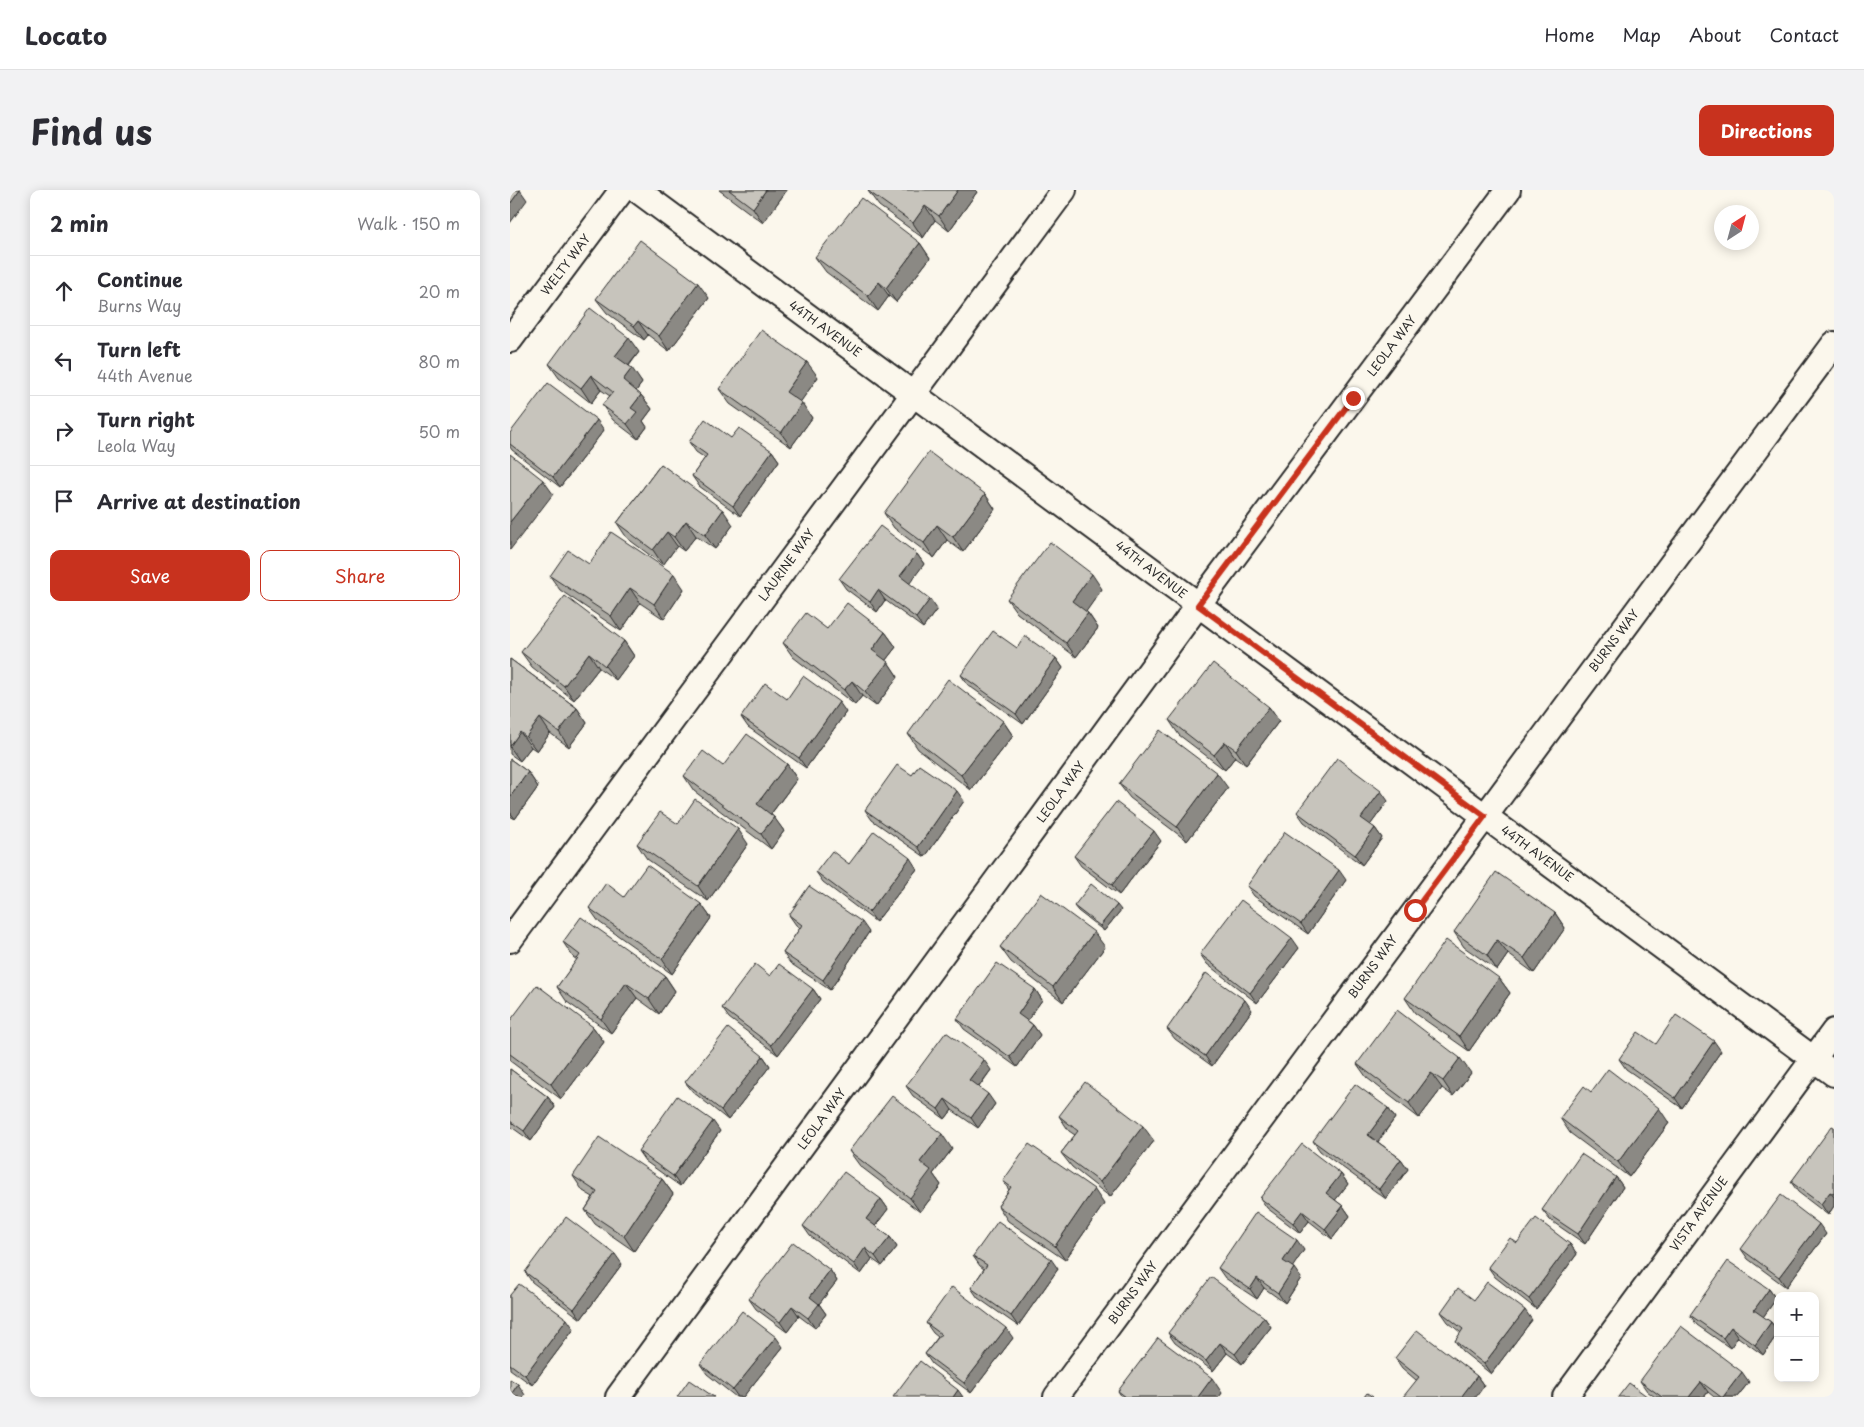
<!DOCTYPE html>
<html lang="en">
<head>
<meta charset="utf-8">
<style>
  body { margin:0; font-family:"Playpen Sans",sans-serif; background:#f2f2f3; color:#2b2b33 }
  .controls { position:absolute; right:15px; bottom:15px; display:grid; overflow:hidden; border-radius:10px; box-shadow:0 2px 12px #0003 }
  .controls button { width:45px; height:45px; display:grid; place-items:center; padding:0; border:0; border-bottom:1px solid #e1e1e2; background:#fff; color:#2b2b33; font:25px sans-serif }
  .compass { position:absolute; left:1204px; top:15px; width:45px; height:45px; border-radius:50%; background:#fff; box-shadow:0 2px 12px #0003; rotate:36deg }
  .stop { position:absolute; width:15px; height:15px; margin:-11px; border:4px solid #c8321e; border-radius:50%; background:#fff }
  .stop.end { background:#c8321e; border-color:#fff; box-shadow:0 1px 5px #0008 }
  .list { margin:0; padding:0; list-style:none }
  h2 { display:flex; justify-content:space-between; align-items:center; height:65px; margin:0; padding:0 20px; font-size:21px }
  h2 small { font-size:16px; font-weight:400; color:#7c7c81 }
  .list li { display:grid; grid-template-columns:32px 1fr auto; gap:15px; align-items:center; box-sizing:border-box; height:70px; padding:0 20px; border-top:1px solid #e1e1e2 }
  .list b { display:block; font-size:19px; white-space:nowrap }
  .list p { margin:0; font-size:16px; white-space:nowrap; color:#7c7c81 }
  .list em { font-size:16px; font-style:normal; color:#7c7c81 }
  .actions { display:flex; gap:10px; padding:15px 20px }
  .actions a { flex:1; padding:11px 0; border:1px solid #c8321e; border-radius:10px; text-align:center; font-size:18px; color:#c8321e }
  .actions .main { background:#c8321e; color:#fff }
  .icon { flex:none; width:28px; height:28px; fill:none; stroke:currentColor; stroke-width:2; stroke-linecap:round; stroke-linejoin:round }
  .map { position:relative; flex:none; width:1324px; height:1207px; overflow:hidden; border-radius:10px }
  header { display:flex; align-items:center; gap:30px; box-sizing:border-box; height:70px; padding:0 25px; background:#fff; border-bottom:1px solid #e1e1e2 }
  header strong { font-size:24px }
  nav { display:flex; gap:28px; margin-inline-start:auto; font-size:18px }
  .intro { display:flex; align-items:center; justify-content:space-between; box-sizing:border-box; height:120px; padding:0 30px }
  h1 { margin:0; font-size:35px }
  .button { padding:12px 22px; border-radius:10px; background:#c8321e; color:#fff; font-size:18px; font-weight:700 }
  main { display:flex; gap:30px; padding:0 30px }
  aside { flex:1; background:#fff; border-radius:10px; box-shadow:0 2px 12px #0003 }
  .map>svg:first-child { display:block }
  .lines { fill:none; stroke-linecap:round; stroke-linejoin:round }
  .minor-casing { stroke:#2b2b2b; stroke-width:28 }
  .minor { stroke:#fbf7ec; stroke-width:24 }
  .wall { fill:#aba9a2; stroke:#2b2b2b }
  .shaded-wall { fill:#8b8984; stroke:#2b2b2b }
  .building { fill:#c7c4bc; stroke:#2b2b2b }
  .route { stroke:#c8321e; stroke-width:6 }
  .labels { text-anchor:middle; stroke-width:4; stroke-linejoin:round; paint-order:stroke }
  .street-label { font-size:12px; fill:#2b2b2b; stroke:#fbf7ec }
</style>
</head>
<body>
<header>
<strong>Locato</strong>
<nav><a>Home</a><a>Map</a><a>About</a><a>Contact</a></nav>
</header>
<div class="intro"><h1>Find us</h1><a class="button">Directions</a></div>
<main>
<aside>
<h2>2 min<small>Walk · 150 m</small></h2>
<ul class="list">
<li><svg class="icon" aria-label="ahead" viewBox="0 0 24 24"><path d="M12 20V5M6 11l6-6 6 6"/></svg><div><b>Continue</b><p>Burns Way</p></div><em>20 m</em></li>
<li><svg class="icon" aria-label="left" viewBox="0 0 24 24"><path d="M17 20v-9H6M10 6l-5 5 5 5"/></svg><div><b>Turn left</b><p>44th Avenue</p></div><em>80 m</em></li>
<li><svg class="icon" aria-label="right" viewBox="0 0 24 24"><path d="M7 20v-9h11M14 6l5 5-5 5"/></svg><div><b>Turn right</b><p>Leola Way</p></div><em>50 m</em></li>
<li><svg class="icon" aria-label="arrive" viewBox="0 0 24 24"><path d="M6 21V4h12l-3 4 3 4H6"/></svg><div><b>Arrive at destination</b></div></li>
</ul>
<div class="actions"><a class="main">Save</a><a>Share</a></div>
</aside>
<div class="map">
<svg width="1324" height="1207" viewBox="0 0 1324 1207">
  <rect width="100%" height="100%" fill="#fbf7ec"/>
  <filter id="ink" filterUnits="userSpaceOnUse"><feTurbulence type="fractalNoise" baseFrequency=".02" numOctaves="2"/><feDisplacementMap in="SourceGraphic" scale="10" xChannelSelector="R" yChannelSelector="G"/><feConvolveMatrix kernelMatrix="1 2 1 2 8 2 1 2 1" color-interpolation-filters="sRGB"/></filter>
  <g filter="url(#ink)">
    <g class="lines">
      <!-- minor casing -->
      <g class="minor-casing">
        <path id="minor" d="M 127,0 L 1324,884
          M 0,150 L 112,0
          M 0,750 L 554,0
          M 108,1207 L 688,415 L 998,0
          M 546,1207 L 1324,154
          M 1055,1207 L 1324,841"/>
      </g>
      <!-- minor -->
      <use href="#minor" class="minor"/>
    </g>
    <!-- wall -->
    <path class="wall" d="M 209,0 L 277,0 L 253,33 Z
      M 358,1 L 467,2 L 439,41 L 425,30 L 413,48 L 369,16 Z
      M 410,53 L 420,68 L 386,112 L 379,106 L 368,121 L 316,82 L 305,67 Z
      M 199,108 L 159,161 L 138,145 L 134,150 L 97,123 L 86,109 Z
      M 129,162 L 119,176 L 132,193 L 126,201 L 131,205 L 142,219 L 133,231 L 137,237 L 128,249 L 103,230 L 92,215 L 100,206 L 91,200 L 81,213 L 49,188 L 39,174 Z
      M 308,187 L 290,212 L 302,228 L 281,257 L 220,214 L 209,199 Z
      M 94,240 L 50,297 L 2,260 L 0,257 L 0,243 Z
      M 221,248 L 262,261 L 269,271 L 230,326 L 189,296 L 182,286 L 195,268 L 186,262 L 179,252 Z
      M 151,274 L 223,335 L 205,359 L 186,346 L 174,361 L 167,356 L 153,375 L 117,348 L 107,333 Z
      M 475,304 L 485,319 L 453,362 L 437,350 L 424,368 L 384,338 L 374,323 Z
      M 407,364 L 414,374 L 399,393 L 427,419 L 413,438 L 375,410 L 367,422 L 336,399 L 329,389 Z
      M 79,374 L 174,399 L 154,429 L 130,413 L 111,441 L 50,400 L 40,386 Z
      M 592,399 L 576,421 L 578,423 L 588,438 L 566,467 L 507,423 L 497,409 Z
      M 317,439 L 375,442 L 386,457 L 375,471 L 378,472 L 388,487 L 366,516 L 352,506 L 345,515 L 283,467 L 273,453 Z
      M 114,451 L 124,466 L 106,490 L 89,478 L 64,510 L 22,477 L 11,462 Z
      M 507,458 L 546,468 L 553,478 L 513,534 L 458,495 L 451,485 Z
      M 0,469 L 67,518 L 77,533 L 59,557 L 40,543 L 27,561 L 21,557 L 10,571 L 0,564 Z
      M 277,509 L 336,522 L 296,578 L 238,537 L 231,527 Z
      M 759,517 L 769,531 L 736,575 L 725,567 L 715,580 L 669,545 L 659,530 Z
      M 493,531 L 503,546 L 461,600 L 408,559 L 398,544 Z
      M 0,569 L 18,582 L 28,597 L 5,629 L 0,626 Z
      M 277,574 L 287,589 L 261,624 L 274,641 L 261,659 L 184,601 L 174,586 L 213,576 Z
      M 402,585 L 454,611 L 415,667 L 362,630 L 355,620 Z
      M 609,594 L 718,598 L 677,651 L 620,608 Z
      M 878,611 L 860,635 L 865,638 L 872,648 L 852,675 L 794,632 L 787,622 Z
      M 168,634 L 238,654 L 198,711 L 137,669 L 127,654 Z
      M 651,651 L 609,705 L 571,676 L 564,666 Z
      M 339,674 L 407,679 L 366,732 L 313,692 L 306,682 Z
      M 836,690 L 798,744 L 744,706 L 737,696 Z
      M 114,707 L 191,714 L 201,728 L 162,784 L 89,732 L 79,718 Z
      M 564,716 L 611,720 L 594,741 L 568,721 Z
      M 1045,723 L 1055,738 L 1024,783 L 998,764 L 987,780 L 954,757 L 944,742 Z
      M 279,725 L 359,742 L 320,800 L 280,773 L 273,763 L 290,738 L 286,735 Z
      M 53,752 L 155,786 L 165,801 L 149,824 L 127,808 L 101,843 L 57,812 L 47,797 L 67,770 L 63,767 Z
      M 490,757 L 595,757 L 553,812 L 501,772 Z
      M 789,758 L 747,813 L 697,774 L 690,764 Z
      M 260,786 L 303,799 L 310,809 L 268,865 L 219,828 L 212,818 Z
      M 989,788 L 1000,803 L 959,861 L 905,823 L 895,808 Z
      M 525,799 L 532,810 L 517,830 L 523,835 L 530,845 L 507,877 L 454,839 L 447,829 Z
      M 742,820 L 702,876 L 665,849 L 657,839 Z
      M 0,831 L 83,837 L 94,852 L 51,909 L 0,871 Z
      M 1146,854 L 1211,861 L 1172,918 L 1116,879 L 1109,869 Z
      M 253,866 L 260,876 L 218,930 L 183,902 L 175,892 Z
      M 847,874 L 961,883 L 943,906 L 932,898 L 909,928 L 857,888 Z
      M 0,879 L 38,907 L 45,917 L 21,951 L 0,936 Z
      M 481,880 L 469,897 L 485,914 L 468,938 L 442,920 L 435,929 L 403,906 L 396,896 Z
      M 1081,902 L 1159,933 L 1119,987 L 1060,943 L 1050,928 Z
      M 878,918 L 885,928 L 868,952 L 891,969 L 898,979 L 876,1009 L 810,961 L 803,951 Z
      M 549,926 L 644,951 L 600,1007 L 562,977 L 551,963 L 565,945 L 559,941 Z
      M 1324,937 L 1324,1016 L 1318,1025 L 1288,1002 L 1281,992 Z
      M 210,941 L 170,996 L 135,971 L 128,961 Z
      M 442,959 L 423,984 L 431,995 L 410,1022 L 350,976 L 339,961 Z
      M 831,984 L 838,994 L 825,1010 L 833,1016 L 840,1026 L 822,1049 L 799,1031 L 790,1043 L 757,1018 L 750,1008 Z
      M 63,986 L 152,989 L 163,1004 L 124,1061 L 85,1034 L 75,1020 L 83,1007 L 73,1001 Z
      M 1106,987 L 1113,997 L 1075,1054 L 1040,1030 L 1032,1020 Z
      M 493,991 L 594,1014 L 555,1070 L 498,1031 L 488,1016 L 499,1000 Z
      M 371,1009 L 378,1019 L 365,1036 L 380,1047 L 387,1057 L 372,1076 L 362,1069 L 351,1084 L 300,1046 L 293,1036 Z
      M 1316,1044 L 1276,1097 L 1238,1069 L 1231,1059 Z
      M 1007,1053 L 1060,1054 L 1067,1064 L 1026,1119 L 985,1087 L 978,1077 Z
      M 794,1060 L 782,1077 L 791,1088 L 775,1113 L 754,1098 L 747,1109 L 715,1088 L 708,1078 Z
      M 463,1066 L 548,1079 L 508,1136 L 468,1108 L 461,1098 L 474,1079 L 470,1076 Z
      M 112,1074 L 71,1129 L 22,1092 L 15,1082 Z
      M 320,1080 L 327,1091 L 309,1114 L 316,1124 L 305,1138 L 289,1126 L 277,1142 L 246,1119 L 239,1109 Z
      M 1259,1099 L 1266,1109 L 1253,1127 L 1261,1132 L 1268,1142 L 1268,1143 L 1253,1165 L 1228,1147 L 1220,1158 L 1187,1135 L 1180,1125 Z
      M 0,1105 L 64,1139 L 22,1195 L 0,1179 Z
      M 964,1110 L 1022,1130 L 981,1184 L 952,1161 L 945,1151 L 951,1143 L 938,1132 L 931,1122 Z
      M 754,1127 L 761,1137 L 732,1174 L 717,1163 L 703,1181 L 665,1153 L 658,1143 Z
      M 416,1133 L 503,1148 L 461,1203 L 422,1174 L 415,1164 L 428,1147 L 423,1143 Z
      M 273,1157 L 233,1207 L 226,1207 L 197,1184 L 190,1174 Z
      M 885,1168 L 967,1186 L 974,1196 L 906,1190 L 892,1178 Z
      M 1130,1191 L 1239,1192 L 1227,1207 L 1204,1207 L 1198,1202 L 1194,1207 L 1145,1207 L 1137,1201 Z
      M 608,1201 L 712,1203 L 709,1207 L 612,1207 Z"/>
    <!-- shaded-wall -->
    <path class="shaded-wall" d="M 10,0 L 17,10 L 0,33 L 0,14 Z
      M 256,0 L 277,0 L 253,33 L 243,18 Z
      M 448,0 L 465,0 L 467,2 L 439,41 L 429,26 Z
      M 415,16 L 425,30 L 413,48 L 403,33 Z
      M 410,53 L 420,68 L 386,112 L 376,98 Z
      M 369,92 L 379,106 L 368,121 L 358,106 Z
      M 188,93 L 199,108 L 159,161 L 149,146 Z
      M 128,131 L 138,145 L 134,150 L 124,136 Z
      M 119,148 L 129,162 L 115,180 L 105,166 Z
      M 297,172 L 308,187 L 287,217 L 276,202 Z
      M 122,178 L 132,193 L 123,205 L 113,190 Z
      M 81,185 L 91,200 L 81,213 L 71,198 Z
      M 131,205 L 142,219 L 133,231 L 137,237 L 128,249 L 117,234 L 121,218 Z
      M 292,213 L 302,228 L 281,257 L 271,243 Z
      M 87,230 L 94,240 L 50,297 L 43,287 Z
      M 262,261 L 269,271 L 230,326 L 223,316 Z
      M 33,290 L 43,304 L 0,360 L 0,332 Z
      M 475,304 L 485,319 L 453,362 L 443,347 Z
      M 213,320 L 223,335 L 205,359 L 195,345 Z
      M 176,331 L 186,346 L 174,361 L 164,347 Z
      M 427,335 L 437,350 L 424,368 L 414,353 Z
      M 157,342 L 167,356 L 153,375 L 143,360 Z
      M 407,364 L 414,374 L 397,397 L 390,386 Z
      M 164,384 L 174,399 L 154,429 L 144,414 Z
      M 582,384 L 592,399 L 573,426 L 562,411 Z
      M 120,398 L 130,413 L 111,441 L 101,426 Z
      M 368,400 L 375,410 L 367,422 L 360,412 Z
      M 420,409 L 427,419 L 413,438 L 406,428 Z
      M 578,423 L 588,438 L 566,467 L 556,453 Z
      M 375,442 L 386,457 L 372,475 L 362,460 Z
      M 114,451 L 124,466 L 106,490 L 95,476 Z
      M 79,463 L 89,478 L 64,510 L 54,496 Z
      M 546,468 L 553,478 L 513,534 L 506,524 Z
      M 378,472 L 388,487 L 366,516 L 355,502 Z
      M 342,491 L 352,506 L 345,515 L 334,500 Z
      M 329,512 L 336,522 L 296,578 L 289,568 Z
      M 759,517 L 769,531 L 736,575 L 726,560 Z
      M 67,518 L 77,533 L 59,557 L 49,542 Z
      M 30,528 L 40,543 L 27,561 L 16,547 Z
      M 493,531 L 503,546 L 461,600 L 451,585 Z
      M 10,542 L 21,557 L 10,571 L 0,557 L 0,556 Z
      M 715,552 L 725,567 L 715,580 L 704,565 Z
      M 277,574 L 287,589 L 257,629 L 247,614 Z
      M 18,582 L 28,597 L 5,629 L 0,622 L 0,607 Z
      M 707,583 L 718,598 L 677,651 L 667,637 Z
      M 447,601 L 454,611 L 415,667 L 408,657 Z
      M 871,601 L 878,611 L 858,638 L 851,628 Z
      M 264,627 L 274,641 L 261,659 L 251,644 Z
      M 865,638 L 872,648 L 852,675 L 845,665 Z
      M 228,639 L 238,654 L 198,711 L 188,696 Z
      M 644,641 L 651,651 L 609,705 L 602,695 Z
      M 400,668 L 407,679 L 366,732 L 359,722 Z
      M 829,680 L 836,690 L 798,744 L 791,734 Z
      M 191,714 L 201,728 L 162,784 L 152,769 Z
      M 607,715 L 611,720 L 594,741 L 590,736 Z
      M 1045,723 L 1055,738 L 1024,783 L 1014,768 Z
      M 352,732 L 359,742 L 320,800 L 313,790 Z
      M 584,742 L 595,757 L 553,812 L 543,797 Z
      M 782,748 L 789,758 L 747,813 L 740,803 Z
      M 987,750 L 998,764 L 987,780 L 977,765 Z
      M 155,786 L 165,801 L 149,824 L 139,809 Z
      M 989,788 L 1000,803 L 959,861 L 949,846 Z
      M 116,793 L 127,808 L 101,843 L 91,829 Z
      M 303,799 L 310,809 L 268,865 L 261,855 Z
      M 525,799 L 532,810 L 515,834 L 508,824 Z
      M 735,810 L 742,820 L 702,876 L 695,866 Z
      M 523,835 L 530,845 L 507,877 L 500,867 Z
      M 83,837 L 94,852 L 51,909 L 41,894 Z
      M 1204,851 L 1211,861 L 1172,918 L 1165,908 Z
      M 253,866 L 260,876 L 218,930 L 211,920 Z
      M 950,868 L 961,883 L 943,906 L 933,891 Z
      M 474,870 L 481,880 L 466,900 L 459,890 Z
      M 921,883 L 932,898 L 909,928 L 899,913 Z
      M 478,904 L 485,914 L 468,938 L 461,928 Z
      M 38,907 L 45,917 L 21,951 L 14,941 Z
      M 435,909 L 442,920 L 435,929 L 428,919 Z
      M 878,918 L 885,928 L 865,955 L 858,945 Z
      M 1149,918 L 1159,933 L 1119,987 L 1108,972 Z
      M 203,931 L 210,941 L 170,996 L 163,986 Z
      M 633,936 L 644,951 L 600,1007 L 590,992 Z
      M 432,944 L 442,959 L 423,984 L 431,995 L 410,1022 L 400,1008 L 410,972 Z
      M 891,969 L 898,979 L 876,1009 L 869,999 Z
      M 831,984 L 838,994 L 823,1013 L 816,1003 Z
      M 1106,987 L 1113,997 L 1075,1054 L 1068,1044 Z
      M 152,989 L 163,1004 L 124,1061 L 114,1046 Z
      M 584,999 L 594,1014 L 555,1070 L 545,1056 Z
      M 1320,1002 L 1324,1007 L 1324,1016 L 1318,1025 L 1311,1014 Z
      M 371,1009 L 378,1019 L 363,1039 L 356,1029 Z
      M 833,1016 L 840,1026 L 822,1049 L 815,1039 Z
      M 792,1021 L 799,1031 L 790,1043 L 783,1033 Z
      M 1309,1034 L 1316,1044 L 1276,1097 L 1269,1087 Z
      M 380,1047 L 387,1057 L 372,1076 L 365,1066 Z
      M 787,1050 L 794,1060 L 780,1081 L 773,1071 Z
      M 1060,1054 L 1067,1064 L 1026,1119 L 1019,1109 Z
      M 355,1058 L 362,1069 L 351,1084 L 344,1074 Z
      M 105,1064 L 112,1074 L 71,1129 L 64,1119 Z
      M 541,1069 L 548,1079 L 508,1136 L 501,1126 Z
      M 784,1078 L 791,1088 L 775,1113 L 768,1103 Z
      M 320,1080 L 327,1091 L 309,1114 L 316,1124 L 305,1138 L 298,1128 L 300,1107 Z
      M 747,1088 L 754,1098 L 747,1109 L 740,1099 Z
      M 1259,1099 L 1266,1109 L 1251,1130 L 1244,1120 Z
      M 282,1116 L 289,1126 L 277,1142 L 270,1132 Z
      M 1015,1120 L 1022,1130 L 981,1184 L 974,1174 Z
      M 754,1127 L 761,1137 L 732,1174 L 725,1164 Z
      M 57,1129 L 64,1139 L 22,1195 L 15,1185 Z
      M 1261,1132 L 1268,1142 L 1268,1143 L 1253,1165 L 1245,1155 Z
      M 1221,1137 L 1228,1147 L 1220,1158 L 1213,1148 Z
      M 496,1138 L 503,1148 L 461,1203 L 454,1193 Z
      M 266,1147 L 273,1157 L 233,1207 L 228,1207 L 223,1200 Z
      M 710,1153 L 717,1163 L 703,1181 L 696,1171 Z
      M 1232,1182 L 1239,1192 L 1227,1207 L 1213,1207 Z
      M 967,1186 L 974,1196 L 966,1207 L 951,1207 Z
      M 702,1188 L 712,1203 L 709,1207 L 688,1207 Z
      M 1191,1192 L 1198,1202 L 1194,1207 L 1179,1207 Z
      M 8,1194 L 15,1205 L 13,1207 L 0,1207 L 0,1206 Z
      M 448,1200 L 453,1207 L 443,1207 Z"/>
    <!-- building -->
    <path class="building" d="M 0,0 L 10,0 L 0,14 Z
      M 219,0 L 256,0 L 243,18 Z
      M 359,0 L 448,0 L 429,26 L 415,16 L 403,33 L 358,1 Z
      M 351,8 L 410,53 L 376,98 L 369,92 L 358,106 L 305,67 Z
      M 130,50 L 188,93 L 149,146 L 128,131 L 124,136 L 86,109 Z
      M 80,118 L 119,148 L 105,166 L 122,178 L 113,190 L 131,205 L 121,218 L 127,222 L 117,234 L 92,215 L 103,202 L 81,185 L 71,198 L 39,174 Z
      M 251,140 L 297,172 L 276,202 L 292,213 L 271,243 L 209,199 Z
      M 38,193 L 87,230 L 43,287 L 0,254 L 0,243 Z
      M 195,229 L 221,248 L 229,238 L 262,261 L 223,316 L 182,286 L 197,265 L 179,252 Z
      M 419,262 L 475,304 L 443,347 L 427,335 L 414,353 L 374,323 Z
      M 0,264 L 33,290 L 0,332 Z
      M 151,274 L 213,320 L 195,345 L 176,331 L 164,347 L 157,342 L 143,360 L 107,333 Z
      M 370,336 L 407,364 L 390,386 L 420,409 L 406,428 L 368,400 L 360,412 L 329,389 Z
      M 101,342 L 164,384 L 144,414 L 120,398 L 101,426 L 40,386 L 58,360 L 79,374 Z
      M 540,352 L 582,384 L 562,411 L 578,423 L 556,453 L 497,409 Z
      M 55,406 L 114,451 L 95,476 L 79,463 L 54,496 L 11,462 Z
      M 337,413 L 375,442 L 362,460 L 378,472 L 355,502 L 342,491 L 334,500 L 273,453 L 296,423 L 317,439 Z
      M 483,441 L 507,458 L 515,446 L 546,468 L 506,524 L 451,485 Z
      M 0,469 L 67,518 L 49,542 L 30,528 L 16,547 L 10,542 L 0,556 Z
      M 703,473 L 759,517 L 726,560 L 715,552 L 704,565 L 659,530 Z
      M 293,486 L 329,512 L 289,568 L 231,527 L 255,493 L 277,509 Z
      M 438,489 L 493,531 L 451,585 L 398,544 Z
      M 650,540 L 707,583 L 667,637 L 609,594 Z
      M 237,544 L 277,574 L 247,614 L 264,627 L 251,644 L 174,586 L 193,561 L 213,576 Z
      M 827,568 L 871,601 L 851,628 L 865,638 L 845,665 L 787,622 Z
      M 0,569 L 18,582 L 0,607 Z
      M 387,575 L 402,585 L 409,575 L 447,601 L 408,657 L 355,620 Z
      M 185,609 L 228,639 L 188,696 L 127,654 L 150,622 L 168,634 Z
      M 606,612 L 644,641 L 602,695 L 564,666 Z
      M 364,641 L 400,668 L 359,722 L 306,682 L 322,661 L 339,674 Z
      M 775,642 L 829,680 L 791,734 L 737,696 Z
      M 137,675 L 191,714 L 152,769 L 79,718 L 96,693 L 114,707 Z
      M 986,682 L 1045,723 L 1014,768 L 987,750 L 977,765 L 944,742 Z
      M 581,694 L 607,715 L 590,736 L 564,716 Z
      M 299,696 L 352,732 L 313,790 L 273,763 L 292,735 L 279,725 Z
      M 531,703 L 584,742 L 543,797 L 490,757 Z
      M 731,710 L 782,748 L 740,803 L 690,764 Z
      M 71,727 L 155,786 L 139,809 L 116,793 L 91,829 L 47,797 L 70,765 L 53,752 Z
      M 936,750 L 989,788 L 949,846 L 895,808 Z
      M 487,773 L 525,799 L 508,824 L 523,835 L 500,867 L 447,829 Z
      M 245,774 L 260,786 L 269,774 L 303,799 L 261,855 L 212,818 Z
      M 696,783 L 735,810 L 695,866 L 657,839 Z
      M 27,795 L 83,837 L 41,894 L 0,864 L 0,831 Z
      M 887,820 L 950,868 L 933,891 L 921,883 L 899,913 L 847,874 Z
      M 1166,825 L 1204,851 L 1165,908 L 1109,869 L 1128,842 L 1146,854 Z
      M 218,838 L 253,866 L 211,920 L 175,892 Z
      M 436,842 L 474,870 L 459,890 L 478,904 L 461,928 L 435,909 L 428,919 L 396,896 Z
      M 0,879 L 38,907 L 14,941 L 0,931 Z
      M 1098,879 L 1149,918 L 1108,972 L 1050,928 L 1074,896 L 1081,902 Z
      M 575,892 L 633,936 L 590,992 L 551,963 L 568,941 L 549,926 Z
      M 845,894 L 878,918 L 858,945 L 891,969 L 869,999 L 803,951 Z
      M 167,906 L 203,931 L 163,986 L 128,961 Z
      M 382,906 L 432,944 L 410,972 L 421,980 L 400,1008 L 339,961 Z
      M 1322,936 L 1324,937 L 1324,1004 L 1320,1002 L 1311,1014 L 1281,992 Z
      M 89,947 L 152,989 L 114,1046 L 75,1020 L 87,1002 L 63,986 Z
      M 519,954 L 584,999 L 545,1056 L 488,1016 L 501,997 L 493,991 Z
      M 792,954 L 831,984 L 816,1003 L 833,1016 L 815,1039 L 792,1021 L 783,1033 L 750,1008 Z
      M 1071,964 L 1106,987 L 1068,1044 L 1032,1020 Z
      M 334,982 L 371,1009 L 356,1029 L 380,1047 L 365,1066 L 355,1058 L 344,1074 L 293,1036 Z
      M 1271,1005 L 1309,1034 L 1269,1087 L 1231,1059 Z
      M 746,1022 L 787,1050 L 773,1071 L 784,1078 L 768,1103 L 747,1088 L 740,1099 L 708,1078 Z
      M 56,1027 L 105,1064 L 64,1119 L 15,1082 Z
      M 1026,1028 L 1060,1054 L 1019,1109 L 978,1077 L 1000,1048 L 1007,1053 Z
      M 488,1031 L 541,1069 L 501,1126 L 461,1098 L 477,1075 L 463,1066 Z
      M 283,1052 L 320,1080 L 300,1107 L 309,1114 L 298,1128 L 282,1116 L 270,1132 L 239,1109 Z
      M 1218,1071 L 1259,1099 L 1244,1120 L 1261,1132 L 1245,1155 L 1221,1137 L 1213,1148 L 1180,1125 Z
      M 701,1087 L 754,1127 L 725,1164 L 710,1153 L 696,1171 L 658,1143 Z
      M 977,1092 L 1015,1120 L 974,1174 L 945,1151 L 953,1139 L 931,1122 L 948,1098 L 964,1110 Z
      M 9,1094 L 57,1129 L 15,1185 L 0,1174 L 0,1105 Z
      M 442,1097 L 496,1138 L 454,1193 L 415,1164 L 431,1144 L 416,1133 Z
      M 232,1121 L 266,1147 L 223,1200 L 190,1174 Z
      M 1171,1136 L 1232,1182 L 1213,1207 L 1211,1207 L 1191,1192 L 1179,1207 L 1152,1207 L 1130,1191 Z
      M 907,1140 L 967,1186 L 951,1207 L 893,1207 L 909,1187 L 885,1168 Z
      M 648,1148 L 702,1188 L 688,1207 L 616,1207 L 608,1201 Z
      M 410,1171 L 448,1200 L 443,1207 L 383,1207 Z
      M 0,1189 L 8,1194 L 0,1206 Z
      M 179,1190 L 204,1207 L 167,1207 Z
      M 1119,1193 L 1138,1207 L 1108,1207 Z
      M 857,1203 L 863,1207 L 854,1207 Z"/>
  </g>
  <g class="lines" filter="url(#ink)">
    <!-- route -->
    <path class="route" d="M 843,208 L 688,415 L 975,626 L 905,720"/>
  </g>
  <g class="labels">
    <!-- street labels -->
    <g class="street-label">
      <text transform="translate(56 75) rotate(-53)" y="4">WELTY WAY</text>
      <text transform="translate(315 139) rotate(36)" y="4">44TH AVENUE</text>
      <text transform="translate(882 156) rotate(-53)" y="4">LEOLA WAY</text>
      <text transform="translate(277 375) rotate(-54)" y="4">LAURINE WAY</text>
      <text transform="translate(641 380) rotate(37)" y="4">44TH AVENUE</text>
      <text transform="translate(1104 451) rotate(-53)" y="4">BURNS WAY</text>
      <text transform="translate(551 602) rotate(-54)" y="4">LEOLA WAY</text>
      <text transform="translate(1027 664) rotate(36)" y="4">44TH AVENUE</text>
      <text transform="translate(863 777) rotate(-54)" y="4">BURNS WAY</text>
      <text transform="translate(312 929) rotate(-54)" y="4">LEOLA WAY</text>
      <text transform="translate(1189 1024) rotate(-54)" y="4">VISTA AVENUE</text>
      <text transform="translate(623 1103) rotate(-54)" y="4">BURNS WAY</text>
    </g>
  </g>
</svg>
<div class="controls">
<button>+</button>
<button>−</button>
</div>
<svg class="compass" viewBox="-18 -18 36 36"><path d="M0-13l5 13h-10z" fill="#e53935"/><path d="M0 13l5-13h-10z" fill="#7c7c81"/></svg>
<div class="stop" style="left:905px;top:720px"></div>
<div class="stop end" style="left:843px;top:208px"></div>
</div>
</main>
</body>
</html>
